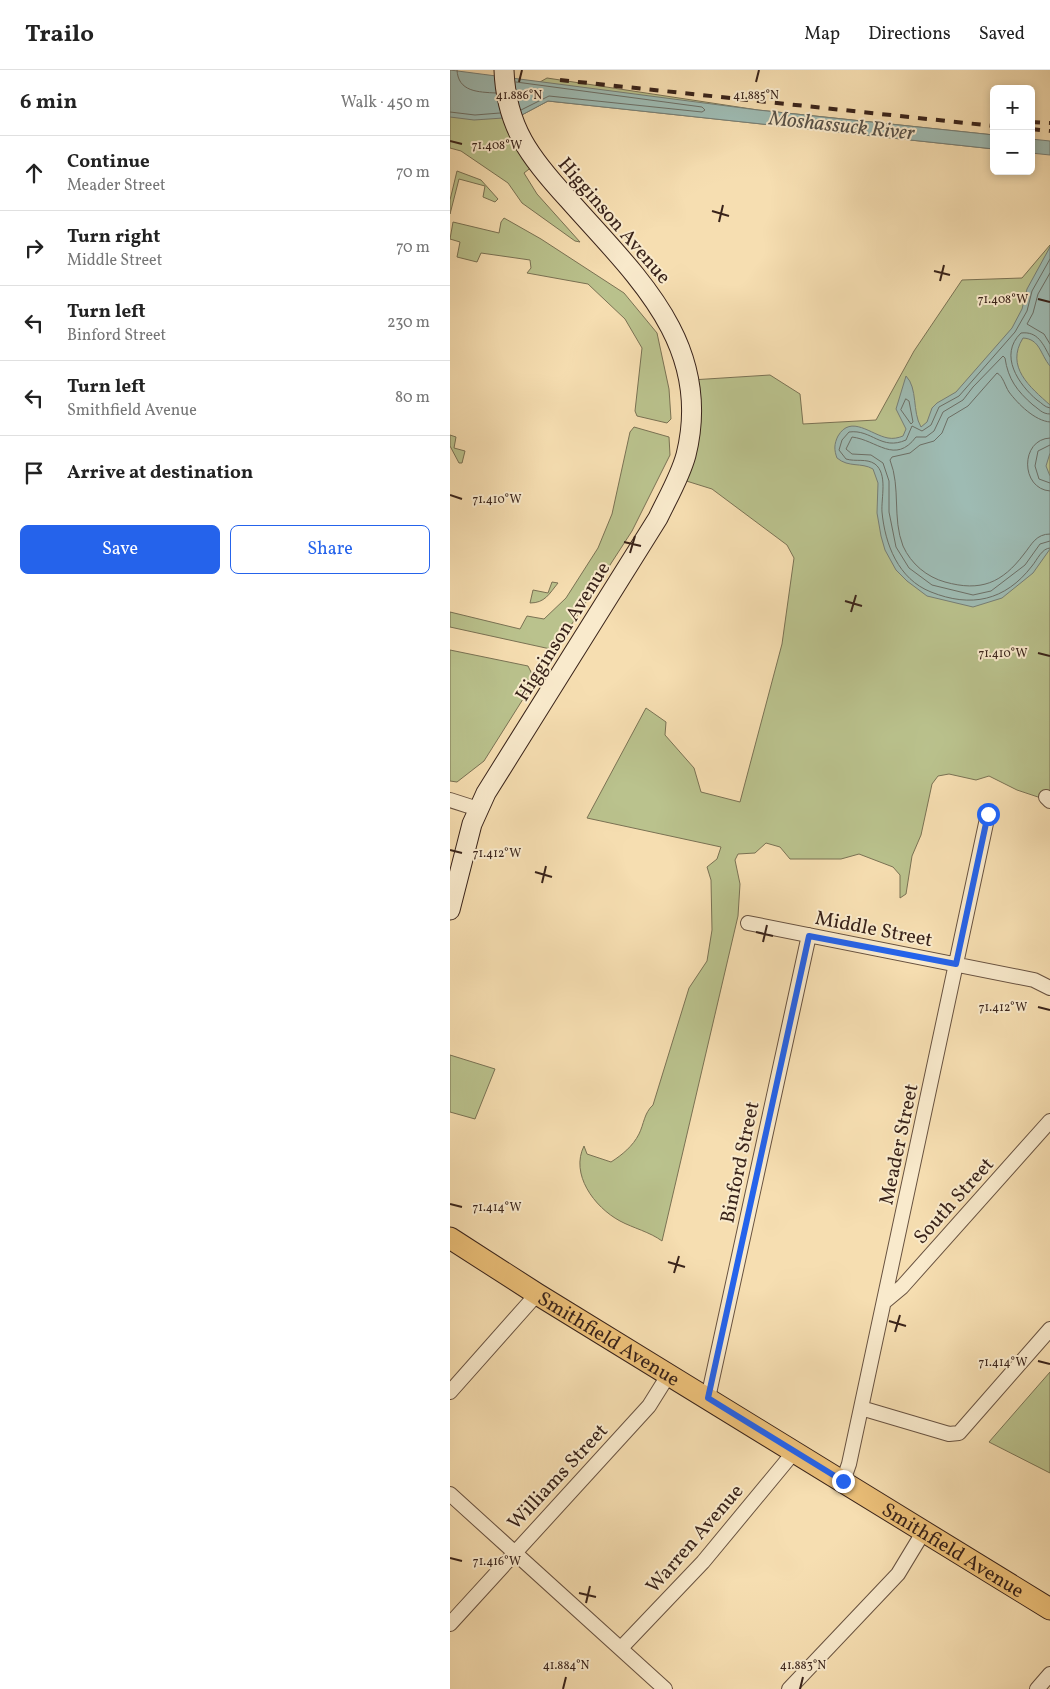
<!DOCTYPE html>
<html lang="en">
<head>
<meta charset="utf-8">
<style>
  body { margin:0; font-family:Vollkorn,serif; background:#f2f2f2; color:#222 }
  .controls { position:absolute; right:15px; top:15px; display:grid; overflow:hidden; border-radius:8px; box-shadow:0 2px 8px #0003 }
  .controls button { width:45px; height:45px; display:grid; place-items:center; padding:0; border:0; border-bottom:1px solid #e0e0e0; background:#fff; color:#222; font:25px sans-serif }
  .stop { position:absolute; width:15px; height:15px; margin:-11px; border:4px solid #2563eb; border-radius:50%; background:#fff }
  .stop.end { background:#2563eb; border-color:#fff; box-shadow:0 1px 5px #0008 }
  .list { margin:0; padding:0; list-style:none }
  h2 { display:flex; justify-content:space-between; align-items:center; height:65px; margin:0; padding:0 20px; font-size:21px }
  h2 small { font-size:16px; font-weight:400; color:#767676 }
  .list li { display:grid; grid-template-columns:32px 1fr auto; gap:15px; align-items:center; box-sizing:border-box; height:75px; padding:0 20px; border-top:1px solid #e0e0e0 }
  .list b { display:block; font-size:19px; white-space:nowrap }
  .list p { margin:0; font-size:16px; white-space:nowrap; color:#767676 }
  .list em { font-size:16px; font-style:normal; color:#767676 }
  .actions { display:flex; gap:10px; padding:15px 20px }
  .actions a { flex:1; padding:11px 0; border:1px solid #2563eb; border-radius:8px; text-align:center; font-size:18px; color:#2563eb }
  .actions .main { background:#2563eb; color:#fff }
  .icon { flex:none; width:28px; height:28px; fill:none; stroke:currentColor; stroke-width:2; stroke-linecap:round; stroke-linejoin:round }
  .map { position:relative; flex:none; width:600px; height:1619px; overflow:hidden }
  header { display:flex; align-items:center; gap:30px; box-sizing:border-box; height:70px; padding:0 25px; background:#fff; border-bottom:1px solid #e0e0e0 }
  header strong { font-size:24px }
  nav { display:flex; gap:28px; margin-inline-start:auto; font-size:18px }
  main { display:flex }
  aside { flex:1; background:#fff }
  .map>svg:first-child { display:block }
  .green { fill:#bac28d; stroke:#7a7254 }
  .water { fill:#9ebbb3; stroke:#767e76 }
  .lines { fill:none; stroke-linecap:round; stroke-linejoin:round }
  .shore { stroke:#6c6f66; stroke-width:1 }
  .street-casing { stroke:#685240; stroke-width:16 }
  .secondary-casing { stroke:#39231a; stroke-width:21 }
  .primary-casing { stroke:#39231a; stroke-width:23 }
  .street { stroke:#f9eacc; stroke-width:14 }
  .secondary { stroke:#f9eacc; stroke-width:19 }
  .primary { stroke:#ebbf78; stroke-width:21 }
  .rail { stroke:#39231a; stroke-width:4; stroke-dasharray:9 9; stroke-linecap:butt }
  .route { stroke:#2563eb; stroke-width:6 }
  .ticks { fill:none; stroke:#39231a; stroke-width:2 }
  .labels { text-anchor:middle; stroke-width:4; stroke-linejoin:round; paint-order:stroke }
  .street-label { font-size:20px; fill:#39231a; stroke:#f9eacc }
  .water-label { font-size:21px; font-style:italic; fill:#575148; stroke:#f9eacc }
  .ticks-label { font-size:12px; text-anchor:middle; fill:#39231a; stroke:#f9eacc; stroke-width:4; stroke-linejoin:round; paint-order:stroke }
</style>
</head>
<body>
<header>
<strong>Trailo</strong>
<nav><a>Map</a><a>Directions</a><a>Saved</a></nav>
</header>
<main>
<aside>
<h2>6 min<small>Walk · 450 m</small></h2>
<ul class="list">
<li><svg class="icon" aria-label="ahead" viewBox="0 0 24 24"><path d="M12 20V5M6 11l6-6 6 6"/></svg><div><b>Continue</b><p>Meader Street</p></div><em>70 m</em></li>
<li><svg class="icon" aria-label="right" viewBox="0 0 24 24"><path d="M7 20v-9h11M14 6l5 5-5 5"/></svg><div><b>Turn right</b><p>Middle Street</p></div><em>70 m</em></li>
<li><svg class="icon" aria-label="left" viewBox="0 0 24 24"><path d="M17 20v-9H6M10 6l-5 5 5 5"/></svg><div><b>Turn left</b><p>Binford Street</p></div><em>230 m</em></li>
<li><svg class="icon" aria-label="left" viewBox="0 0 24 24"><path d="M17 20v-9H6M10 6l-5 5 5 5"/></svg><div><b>Turn left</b><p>Smithfield Avenue</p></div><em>80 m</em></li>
<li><svg class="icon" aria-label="arrive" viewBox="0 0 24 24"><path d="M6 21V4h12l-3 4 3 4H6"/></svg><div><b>Arrive at destination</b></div></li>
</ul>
<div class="actions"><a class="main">Save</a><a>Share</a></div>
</aside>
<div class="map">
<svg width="600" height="1619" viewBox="0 0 600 1619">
  <rect width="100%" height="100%" fill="#f6deb1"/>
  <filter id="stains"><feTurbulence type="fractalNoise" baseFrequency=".004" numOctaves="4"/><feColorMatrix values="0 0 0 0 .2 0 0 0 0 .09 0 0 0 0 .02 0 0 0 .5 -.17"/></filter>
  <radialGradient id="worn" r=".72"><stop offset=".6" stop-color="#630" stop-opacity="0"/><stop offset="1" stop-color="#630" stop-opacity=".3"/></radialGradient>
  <!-- green -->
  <path class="green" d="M 97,8 L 308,40 L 544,65 L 544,79 L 98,31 L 68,47 L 87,93 L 74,103 L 87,124 L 130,172 L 125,171 L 72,133 L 58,113 L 11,81 L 0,78 L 0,28 L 60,29 Z
    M 7,101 L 31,110 L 48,129 L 45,132 L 33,127 L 35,116 L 9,109 L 0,144 L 0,130 Z
    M 54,148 L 91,169 L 174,223 L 207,263 L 219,319 L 221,349 L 217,353 L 187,346 L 185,341 L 192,278 L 175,249 L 138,214 L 77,203 L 81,198 L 80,190 L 31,183 L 27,192 L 7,187 L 10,172 L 0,169 L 3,152 L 49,163 L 51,152 Z
    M 600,175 L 600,731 L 567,720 L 539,706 L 526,710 L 499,704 L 488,706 L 482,714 L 471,765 L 462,786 L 456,824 L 450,828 L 450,805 L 443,797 L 409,784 L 391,789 L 340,789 L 330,777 L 316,773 L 305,783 L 288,784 L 285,790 L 290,814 L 288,846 L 212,1171 C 200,1162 183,1158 170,1151 C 144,1137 120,1104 134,1076 L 137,1084 L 161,1092 C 172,1085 183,1076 189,1064 C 194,1054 194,1043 203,1035 L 239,918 L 257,891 L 262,860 L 261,810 L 257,797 L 267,789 L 271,777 L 137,748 L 196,638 L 216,652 L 215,665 L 244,698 L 251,722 L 290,732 L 332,574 L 344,488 L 337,475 L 262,419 L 230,409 L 241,310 L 320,305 L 350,324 L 353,354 L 426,350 L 464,281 L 512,210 L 572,208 Z
    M 184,357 L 219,367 L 220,385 L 182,461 L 105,580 L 0,557 L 0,542 L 70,559 L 77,546 L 94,549 L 116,528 L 148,478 L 162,444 L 180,362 Z
    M 0,365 L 6,367 L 4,378 L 15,381 L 12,393 L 9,393 L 0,376 Z
    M 102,512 L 108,513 C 99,524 95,533 80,533 L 83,520 L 98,523 Z
    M 0,580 L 78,596 L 85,610 L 34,691 L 7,712 L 0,711 Z
    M 0,985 L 45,999 L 25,1049 L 0,1042 Z
    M 600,1302 L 600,1403 L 539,1372 Z"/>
  <!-- water -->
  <path class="water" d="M 0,0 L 308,40 L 544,65 L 544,79 L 98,31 L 68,47 L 24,50 L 0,47 Z
    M 581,69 L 600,71 L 600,85 L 581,83 Z
    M 600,177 L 600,296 C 590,284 590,269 573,268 C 555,297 580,317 600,335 L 600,383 L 596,396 L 600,406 L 600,479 L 583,503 L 552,528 L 523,537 L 477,526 L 457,511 L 446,500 L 435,480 L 431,466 L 427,443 L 428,413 L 423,399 C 411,392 399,398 387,388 C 384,380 384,374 388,366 C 401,344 421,365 438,368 C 443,369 448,368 453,366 L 456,359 L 446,339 L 456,306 C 468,318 462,342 471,357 L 477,352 L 482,338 L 487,333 L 506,322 L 562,258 L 572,239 L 577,219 Z"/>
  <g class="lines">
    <!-- shore -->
    <path class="shore" d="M 7,0 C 8,22 28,22 46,23
      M 66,12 L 252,37 L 255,40 L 252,42 L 99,26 L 71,40
      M 0,42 L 25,45 L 50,43
      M 600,189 L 582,221 L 577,241 L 565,262 L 509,326 L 489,337 L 481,355 L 472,361 L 462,356 L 456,370 C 431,381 422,359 399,362 L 392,370 L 389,380 L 396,389 C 406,392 416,388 425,394 C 438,404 431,428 432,442 C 435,474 448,509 481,522 C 521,538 555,531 582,496 C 587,490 592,478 600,478
      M 600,203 L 588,224 L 583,243 L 577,254 L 594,264 L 600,274
      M 600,287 C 593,274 588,261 571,263 C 548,285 569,315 587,330 C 592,333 594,337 600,338
      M 456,329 L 459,331 L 463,352 L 461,354 L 451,340 Z
      M 600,344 C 592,344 589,339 583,335 C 567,321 558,309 555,288 L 553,286 L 523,317 L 513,330 L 493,342 L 484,361 L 476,367 L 466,367 C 445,395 427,370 402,367 L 396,379 L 402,384 L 421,385 L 433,393 L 439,411 L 439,442 L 446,477 L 459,498 L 482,515 L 523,525 L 541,521 L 575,495 L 590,474 L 600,471
      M 600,352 C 585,351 568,334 559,322 C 555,316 553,306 547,303 L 518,336 L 498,348 L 492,363 L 484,371 L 470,375 L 460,383 L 442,387 L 440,390 C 451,418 442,448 453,476 C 461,494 477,507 495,512 C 531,522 552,513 574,484 C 582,474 586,464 600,464
      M 600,368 C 570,369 570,419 600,421
      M 600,375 L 588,381 L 585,396 L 589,409 L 600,413"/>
    <!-- street casing -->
    <g class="street-casing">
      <path id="street" d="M 596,727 L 600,731
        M 0,730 L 28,739
        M 298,853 L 584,910 L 600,918
        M 434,1232 L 452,1217 L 600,1051
        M 0,1322 L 87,1224
        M 258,1328 L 359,865
        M 411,1338 L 499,1364 L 509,1363 L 600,1259
        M 393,1411 L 399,1394 L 411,1338 L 538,744
        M 0,1424 L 215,1619
        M 0,1554 L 199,1336 L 219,1304
        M 171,1578 L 253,1492 L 344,1382
        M 339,1619 L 448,1504 L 474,1461
        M 587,1619 L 600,1604"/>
    </g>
    <!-- secondary casing -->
    <g class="secondary-casing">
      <path id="secondary" d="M 0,840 L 22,754 L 36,723 L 208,448 C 218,427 230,407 236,385 C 264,273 184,204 118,129 C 81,89 56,57 54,0"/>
    </g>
    <!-- primary casing -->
    <g class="primary-casing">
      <g id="primary">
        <path id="s1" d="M 0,1168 L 87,1224 L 600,1539"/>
      </g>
    </g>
    <!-- street -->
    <use href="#street" class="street"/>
    <!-- secondary -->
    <use href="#secondary" class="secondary"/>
    <!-- primary -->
    <use href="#primary" class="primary"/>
    <!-- rail -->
    <path class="rail" d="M 110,10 L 544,56
      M 581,52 L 600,53
      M 581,59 L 600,61"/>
  </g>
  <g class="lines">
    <!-- route -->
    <path class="route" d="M 393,1411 L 258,1328 L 359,866 L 506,894 L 538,744"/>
  </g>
  <!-- ticks -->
  <path class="ticks" d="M 69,12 L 72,0M 306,12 L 309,0M 0,71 L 12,74M 262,141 L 279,146M 269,152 L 273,135M 484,201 L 500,205M 490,211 L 494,195M 588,229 L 600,232M 0,425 L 12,429M 174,472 L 191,476M 180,483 L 185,466M 395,531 L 412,536M 401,542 L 406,525M 588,583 L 600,586M 0,780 L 12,783M 85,802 L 102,807M 92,813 L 96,796M 306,862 L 323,866M 313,872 L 317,855M 588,937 L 600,940M 0,1134 L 12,1137M 218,1192 L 235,1197M 224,1203 L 229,1186M 439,1251 L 456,1256M 445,1262 L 450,1245M 588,1291 L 600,1294M 0,1488 L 12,1491M 129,1523 L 146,1527M 136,1533 L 140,1516M 113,1619 L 116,1607M 350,1619 L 353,1607"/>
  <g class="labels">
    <!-- street labels -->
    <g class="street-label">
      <text transform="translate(165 150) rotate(49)" y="7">Higginson Avenue</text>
      <text transform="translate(112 561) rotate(-58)" y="7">Higginson Avenue</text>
      <text transform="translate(424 858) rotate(11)" y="7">Middle Street</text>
      <text transform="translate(448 1074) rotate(-78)" y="7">Meader Street</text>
      <text transform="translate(289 1092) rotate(-78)" y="7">Binford Street</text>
      <text transform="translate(503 1130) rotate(-48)" y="7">South Street</text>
      <text dy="7" stroke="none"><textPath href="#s1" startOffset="188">Smithfield Avenue</textPath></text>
      <text transform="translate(107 1406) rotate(-47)" y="7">Williams Street</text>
      <text transform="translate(244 1468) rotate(-49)" y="7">Warren Avenue</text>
      <text dy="7" stroke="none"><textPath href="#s1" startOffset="592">Smithfield Avenue</textPath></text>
    </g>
    <!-- water labels -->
    <g class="water-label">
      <text transform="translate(392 55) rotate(6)" y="7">Moshassuck River</text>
    </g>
  </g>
  <g class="ticks-label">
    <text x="306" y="29">41.885°N</text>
    <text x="69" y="29">41.886°N</text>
    <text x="47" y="79">71.408°W</text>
    <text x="553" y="233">71.408°W</text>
    <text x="47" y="433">71.410°W</text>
    <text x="553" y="587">71.410°W</text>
    <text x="47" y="787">71.412°W</text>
    <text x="553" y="941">71.412°W</text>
    <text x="47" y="1141">71.414°W</text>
    <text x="553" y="1296">71.414°W</text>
    <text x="47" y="1495">71.416°W</text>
    <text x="116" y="1599">41.884°N</text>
    <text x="353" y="1599">41.883°N</text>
  </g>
  <rect width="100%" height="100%" filter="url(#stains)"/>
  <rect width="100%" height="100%" fill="url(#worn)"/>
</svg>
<div class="controls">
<button>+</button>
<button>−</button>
</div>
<div class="stop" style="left:538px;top:744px"></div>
<div class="stop end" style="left:393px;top:1411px"></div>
</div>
</main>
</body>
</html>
